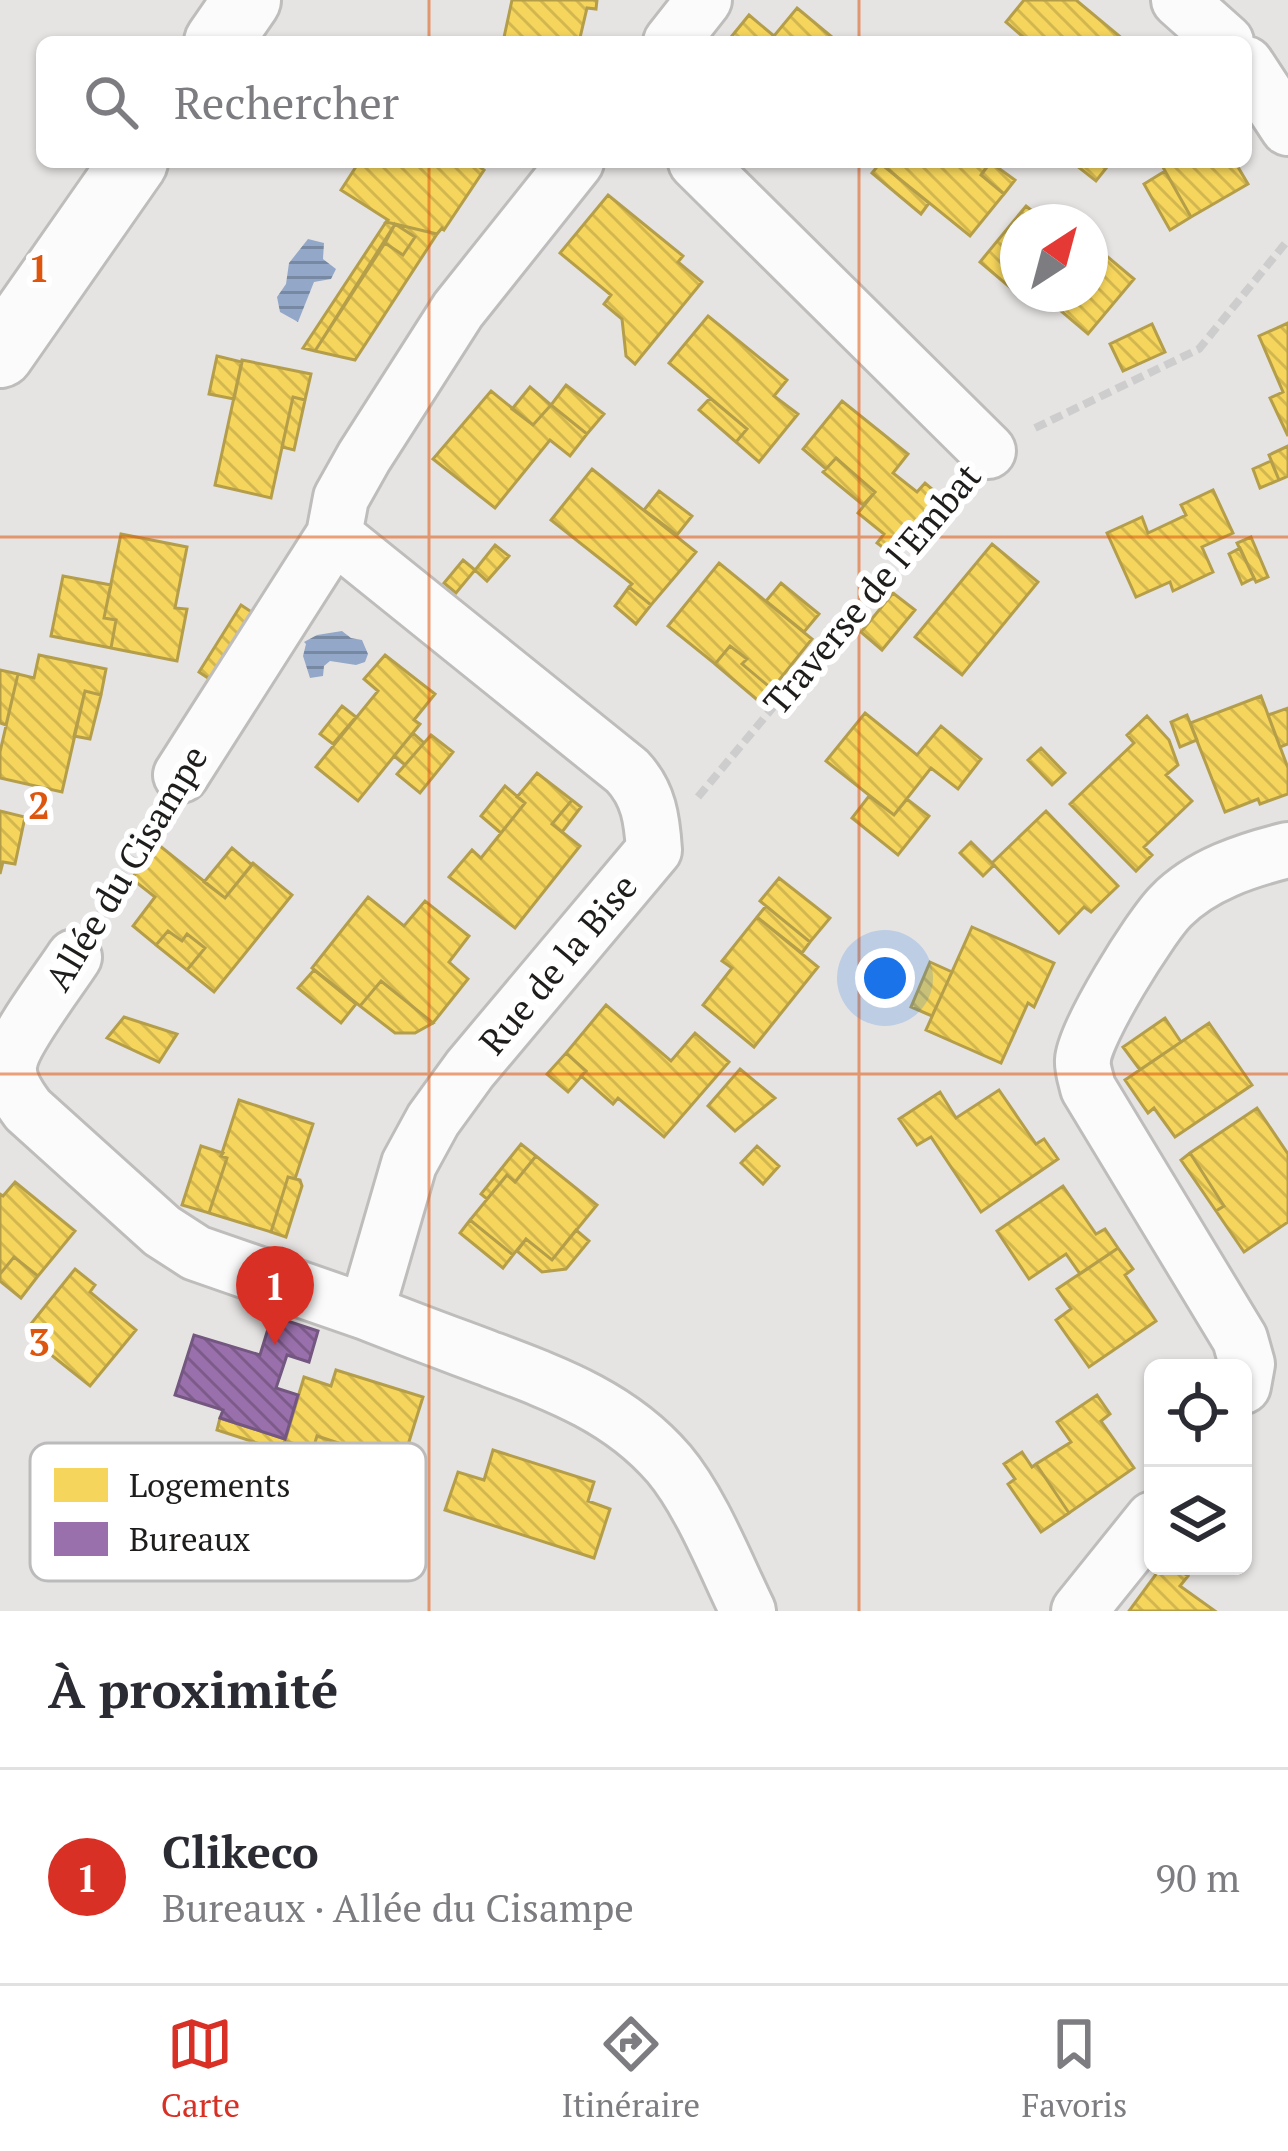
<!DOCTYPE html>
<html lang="fr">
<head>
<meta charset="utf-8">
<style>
  body { margin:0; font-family:"PT Serif",serif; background:#f2f2f3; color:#2b2b33 }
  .controls { position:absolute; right:36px; bottom:36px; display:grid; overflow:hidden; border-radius:18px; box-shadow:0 3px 9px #0004 }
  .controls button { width:108px; height:108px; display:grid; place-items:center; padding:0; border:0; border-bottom:3px solid #e1e1e2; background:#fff; color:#2b2b33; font:60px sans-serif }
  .compass { position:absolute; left:1000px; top:204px; width:108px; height:108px; border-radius:50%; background:#fff; box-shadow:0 3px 9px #0004; rotate:36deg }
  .you { position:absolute; left:885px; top:978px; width:42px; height:42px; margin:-30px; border:9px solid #fff; border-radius:50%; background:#1a73e8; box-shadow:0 0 0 18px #1a73e833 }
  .badge { display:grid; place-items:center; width:78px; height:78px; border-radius:50%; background:#d93025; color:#fff; font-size:39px; font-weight:700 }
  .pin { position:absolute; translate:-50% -99px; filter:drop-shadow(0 3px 6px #0008) }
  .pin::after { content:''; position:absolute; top:63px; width:42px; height:36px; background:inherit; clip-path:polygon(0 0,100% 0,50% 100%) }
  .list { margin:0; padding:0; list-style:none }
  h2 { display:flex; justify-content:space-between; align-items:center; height:156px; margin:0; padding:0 48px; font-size:51px }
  h2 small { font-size:39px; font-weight:400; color:#7c7c81 }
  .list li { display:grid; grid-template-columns:78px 1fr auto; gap:36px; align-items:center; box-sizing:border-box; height:216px; padding:0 48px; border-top:3px solid #e1e1e2 }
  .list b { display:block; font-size:45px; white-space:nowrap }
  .list p { margin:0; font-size:39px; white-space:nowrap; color:#7c7c81 }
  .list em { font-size:39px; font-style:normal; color:#7c7c81 }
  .icon { flex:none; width:66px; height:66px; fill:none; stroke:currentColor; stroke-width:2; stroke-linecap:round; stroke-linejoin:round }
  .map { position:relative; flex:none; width:1288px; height:1611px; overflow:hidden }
  .search { position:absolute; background:#fff; box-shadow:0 3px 9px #0004; left:36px; right:36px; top:36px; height:132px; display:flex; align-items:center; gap:30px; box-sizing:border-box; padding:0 42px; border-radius:18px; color:#7c7c81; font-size:45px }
  .sheet { height:372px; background:#fff }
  nav { display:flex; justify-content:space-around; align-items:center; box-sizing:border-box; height:168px; border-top:3px solid #e1e1e2; background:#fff; font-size:33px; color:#7c7c81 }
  nav a { display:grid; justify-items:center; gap:6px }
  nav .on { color:#d93025 }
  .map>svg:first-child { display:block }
  .water { fill:url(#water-rules) }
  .homes { fill:url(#homes-back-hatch); stroke:#b59e49; stroke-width:3 }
  .offices { fill:url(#offices-back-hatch); stroke:#745780; stroke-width:3 }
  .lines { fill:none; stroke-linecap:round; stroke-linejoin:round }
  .street-casing { stroke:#bebdbc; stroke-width:60 }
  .secondary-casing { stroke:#bebdbc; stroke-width:72 }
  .path { stroke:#cecdcd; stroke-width:8; stroke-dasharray:12 6; stroke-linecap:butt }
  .street { stroke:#fbfbfb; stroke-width:54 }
  .secondary { stroke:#fbfbfb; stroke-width:66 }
  .grid { fill:none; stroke:#de560d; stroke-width:3; stroke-opacity:0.55 }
  .labels { text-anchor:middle; stroke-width:12; stroke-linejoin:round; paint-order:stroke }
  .street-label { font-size:36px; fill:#1e1d1c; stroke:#fff }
  .key { fill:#fff; stroke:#bcbbbb; stroke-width:3 }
  .key-label { font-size:33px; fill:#1e1d1c }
  .grid-label { font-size:39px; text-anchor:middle; font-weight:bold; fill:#de560d; stroke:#fff; stroke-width:12; stroke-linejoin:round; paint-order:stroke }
</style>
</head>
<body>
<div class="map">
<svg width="1288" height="1611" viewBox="0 0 1288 1611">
  <defs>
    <pattern id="water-rules" width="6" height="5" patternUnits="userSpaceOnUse" patternTransform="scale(3)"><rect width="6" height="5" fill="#93a8c8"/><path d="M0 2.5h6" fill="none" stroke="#7788a2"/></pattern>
    <pattern id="homes-back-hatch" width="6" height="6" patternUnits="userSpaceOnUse" patternTransform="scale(3)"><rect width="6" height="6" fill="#f6d55c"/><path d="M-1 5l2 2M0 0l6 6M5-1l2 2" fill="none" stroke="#d2b64f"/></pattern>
    <pattern id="offices-back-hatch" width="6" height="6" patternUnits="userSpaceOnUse" patternTransform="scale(3)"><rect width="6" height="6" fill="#9970ab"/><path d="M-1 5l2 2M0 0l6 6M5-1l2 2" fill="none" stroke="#7c5b8a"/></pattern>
  </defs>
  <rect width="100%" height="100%" fill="#e6e4e3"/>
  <!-- water -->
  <path class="water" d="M 308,239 L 324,243 L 323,259 L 336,269 L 331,279 L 314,282 L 298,322 L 280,312 L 277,297 L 286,284 L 289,263 Z
    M 342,631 L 351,638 L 362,640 L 368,654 L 365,662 L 356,665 L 330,661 L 324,666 L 323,676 L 310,678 L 303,656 L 306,644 L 304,642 L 317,635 Z"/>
  <!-- homes -->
  <path class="homes" d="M 512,0 L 597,0 L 596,9 L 587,8 L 579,42 L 503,42 Z
    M 1024,0 L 1076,0 L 1123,39 L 1120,42 L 1029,42 L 1006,22 Z
    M 797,8 L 838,42 L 727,42 L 749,15 L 774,36 Z
    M 359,162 L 473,162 L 484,170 L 444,230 L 442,228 L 437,234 L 386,222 L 388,220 L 341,190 Z
    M 980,162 L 987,167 L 981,175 L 1004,194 L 970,236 L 880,163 Z
    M 990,162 L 1015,180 L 1004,194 L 981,175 Z
    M 1072,162 L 1111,162 L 1096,181 Z
    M 1160,162 L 1235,162 L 1248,184 L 1191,217 Z
    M 880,163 L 929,203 L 921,214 L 872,173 Z
    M 1165,171 L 1191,217 L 1170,230 L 1144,184 Z
    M 608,195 L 683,256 L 678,262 L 702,282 L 635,364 L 626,356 L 622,319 L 604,304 L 611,295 L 560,253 Z
    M 1026,206 L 1046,222 L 1018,222 L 1018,294 L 1031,294 L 1025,300 L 980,262 Z
    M 386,222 L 395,224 L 315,351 L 303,348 Z
    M 395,224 L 437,234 L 355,360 L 315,351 L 385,243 L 403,255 L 415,237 Z
    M 395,224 L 415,237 L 403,255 L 385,243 Z
    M 1090,242 L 1134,279 L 1088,334 L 1041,294 L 1090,294 Z
    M 708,316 L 787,380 L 774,396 L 798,414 L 759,462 L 736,442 L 747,429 L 669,363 Z
    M 1288,323 L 1288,436 L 1270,398 L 1283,392 L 1259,336 Z
    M 1152,324 L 1165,352 L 1123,371 L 1110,344 Z
    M 217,356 L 242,362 L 234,399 L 209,394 Z
    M 242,360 L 311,374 L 305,400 L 293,397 L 271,498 L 215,485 Z
    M 566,385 L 604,414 L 587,434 L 551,405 Z
    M 530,387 L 551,405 L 533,425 L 512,409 Z
    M 491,391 L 533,425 L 551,405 L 587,434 L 570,456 L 550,440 L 495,508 L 433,459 Z
    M 293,397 L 305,400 L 294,450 L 282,447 Z
    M 710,398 L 747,429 L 736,442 L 699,410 Z
    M 842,401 L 908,454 L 893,473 L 917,492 L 925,483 L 945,500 L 897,558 L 877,543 L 884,534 L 858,513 L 875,492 L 836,458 L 826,469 L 803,449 Z
    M 1288,446 L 1288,476 L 1279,480 L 1269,455 Z
    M 836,458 L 875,492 L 863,505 L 823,472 Z
    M 1271,461 L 1279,480 L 1260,488 L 1253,469 Z
    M 592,469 L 696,552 L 651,605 L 629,587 L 632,584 L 551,520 Z
    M 1213,490 L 1233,533 L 1202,547 L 1213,572 L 1173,591 L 1170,582 L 1136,597 L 1107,533 L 1142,517 L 1148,533 L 1186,515 L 1181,505 Z
    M 659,491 L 692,516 L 677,535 L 644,510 Z
    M 121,534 L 187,547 L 175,608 L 187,609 L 177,661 L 111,648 L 116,620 L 104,618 Z
    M 1251,537 L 1268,577 L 1256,582 L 1237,543 Z
    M 992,544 L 1038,582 L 962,675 L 915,637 Z
    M 495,545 L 509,556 L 487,581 L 475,570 Z
    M 1240,548 L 1254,578 L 1242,584 L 1229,554 Z
    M 463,560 L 475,570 L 456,593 L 444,583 Z
    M 719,563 L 812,639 L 772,689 L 742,664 L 747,659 L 730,646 L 715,664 L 668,626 Z
    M 63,576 L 111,585 L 104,618 L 116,620 L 111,648 L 51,636 Z
    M 781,583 L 819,614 L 804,632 L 766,601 Z
    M 629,587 L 651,605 L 636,624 L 615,606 Z
    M 893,593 L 915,610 L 882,650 L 861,632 Z
    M 241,605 L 265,621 L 211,680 L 199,672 Z
    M 730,646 L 747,659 L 742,664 L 772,689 L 761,703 L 715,664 Z
    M 39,655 L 106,669 L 101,695 L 85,691 L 62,792 L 0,778 L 0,752 L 18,674 L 34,678 Z
    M 385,655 L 435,694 L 414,720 L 420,724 L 358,801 L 316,767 L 378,691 L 364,679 Z
    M 0,670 L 18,674 L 6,725 L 0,723 Z
    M 85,691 L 101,695 L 90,739 L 74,736 Z
    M 1261,696 L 1288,768 L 1288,794 L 1260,804 L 1258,799 L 1225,812 L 1190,723 Z
    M 342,706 L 356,717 L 333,744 L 320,734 Z
    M 1288,708 L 1288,744 L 1280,747 L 1268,715 Z
    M 865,713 L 917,755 L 941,726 L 981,759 L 958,789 L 931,768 L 894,815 L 826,761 Z
    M 1187,715 L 1197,740 L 1180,747 L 1171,722 Z
    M 1147,716 L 1169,740 L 1178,765 L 1166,775 L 1192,801 L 1144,847 L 1152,855 L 1136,871 L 1070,804 L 1134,743 L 1127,735 Z
    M 413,733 L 424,743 L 405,765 L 394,756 Z
    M 431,735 L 453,752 L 420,793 L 397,774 Z
    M 1041,748 L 1065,773 L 1052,785 L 1028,760 Z
    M 537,773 L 572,800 L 552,824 L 580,846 L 515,928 L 449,877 L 472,850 L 481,858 L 525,803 L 517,797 Z
    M 505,786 L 525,803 L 501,833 L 481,816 Z
    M 869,796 L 894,815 L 907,799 L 929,816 L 898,855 L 852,818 Z
    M 572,800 L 581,807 L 562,832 L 552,824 Z
    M 0,811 L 25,817 L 15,864 L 3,862 L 0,874 Z
    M 1046,811 L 1118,886 L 1091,912 L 1084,907 L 1059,933 L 992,863 Z
    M 155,842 L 225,898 L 253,863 L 292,895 L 214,992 L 187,970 L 205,948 L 187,934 L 182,941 L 168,931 L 156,945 L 133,926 L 155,897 L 132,879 Z
    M 971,842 L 994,865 L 983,876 L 960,853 Z
    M 232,848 L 252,865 L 225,898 L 204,882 Z
    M 779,878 L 830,918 L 810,942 L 760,901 Z
    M 368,897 L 404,926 L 425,901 L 469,936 L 449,962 L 468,979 L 433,1023 L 381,981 L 360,1006 L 312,968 Z
    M 766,906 L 810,942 L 802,953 L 757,917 Z
    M 757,917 L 818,967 L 754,1047 L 703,1005 L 732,968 L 722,961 Z
    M 972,927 L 1054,963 L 1034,1007 L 1028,1003 L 1001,1063 L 926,1030 Z
    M 168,931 L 182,941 L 187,934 L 205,948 L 187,970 L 156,945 Z
    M 930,962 L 952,972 L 932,1016 L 911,1007 Z
    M 314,970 L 356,1004 L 341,1023 L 298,988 Z
    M 381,981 L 433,1023 L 415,1033 L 395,1033 L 360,1006 Z
    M 606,1005 L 671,1061 L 695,1033 L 729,1062 L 664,1137 L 618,1098 L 613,1104 L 581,1076 L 586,1071 L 566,1053 Z
    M 124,1017 L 177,1034 L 159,1062 L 107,1038 Z
    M 1165,1018 L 1181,1042 L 1140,1070 L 1123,1047 Z
    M 1209,1023 L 1252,1085 L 1175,1137 L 1154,1108 L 1148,1113 L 1125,1080 Z
    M 566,1053 L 586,1071 L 568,1092 L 547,1074 Z
    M 740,1069 L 775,1098 L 735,1131 L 708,1106 Z
    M 999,1090 L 1036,1144 L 1044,1139 L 1058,1159 L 981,1212 L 931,1137 L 917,1145 L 899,1119 L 940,1092 L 956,1118 Z
    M 239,1100 L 313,1124 L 295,1179 L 288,1177 L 271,1232 L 209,1213 L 227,1158 L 221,1156 Z
    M 1257,1108 L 1288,1154 L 1288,1222 L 1244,1252 L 1216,1211 L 1224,1206 L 1190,1153 Z
    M 521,1144 L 536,1156 L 515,1182 L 507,1175 L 487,1199 L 481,1194 Z
    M 201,1146 L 223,1153 L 221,1156 L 227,1158 L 209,1213 L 182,1205 Z
    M 757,1146 L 779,1166 L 763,1184 L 741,1163 Z
    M 1190,1153 L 1224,1206 L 1216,1211 L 1181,1160 Z
    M 536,1156 L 597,1205 L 552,1260 L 526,1239 L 513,1255 L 470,1220 L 507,1175 L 515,1182 Z
    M 288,1177 L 300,1180 L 302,1186 L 286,1237 L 271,1232 Z
    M 15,1182 L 75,1231 L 38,1276 L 14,1257 L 0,1274 L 0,1194 L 3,1196 Z
    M 1063,1186 L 1096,1234 L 1105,1229 L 1118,1248 L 1080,1274 L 1066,1254 L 1029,1279 L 997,1231 Z
    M 470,1220 L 513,1255 L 503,1268 L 460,1233 Z
    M 576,1230 L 589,1241 L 566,1269 L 542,1272 L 517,1251 L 526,1239 L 552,1260 Z
    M 1118,1248 L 1133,1269 L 1125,1275 L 1156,1321 L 1089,1367 L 1056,1320 L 1071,1309 L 1057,1289 Z
    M 14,1257 L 38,1276 L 21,1298 L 0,1281 L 0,1274 Z
    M 75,1269 L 95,1285 L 90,1292 L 136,1330 L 90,1386 L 45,1350 L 51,1343 L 30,1325 Z
    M 336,1370 L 423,1397 L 402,1464 L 317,1436 L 313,1449 L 285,1441 L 304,1377 L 331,1386 Z
    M 1097,1395 L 1110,1414 L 1101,1421 L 1134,1468 L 1069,1513 L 1036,1464 L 1071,1442 L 1057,1422 Z
    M 220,1418 L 285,1439 L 282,1451 L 217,1430 Z
    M 317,1436 L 370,1454 L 364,1469 L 312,1452 Z
    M 493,1450 L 594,1482 L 588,1501 L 610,1509 L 594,1558 L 445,1510 L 458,1472 L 484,1480 Z
    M 1022,1452 L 1032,1467 L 1036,1464 L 1069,1513 L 1041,1532 L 1008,1484 L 1015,1479 L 1004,1464 Z
    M 1162,1566 L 1174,1566 L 1188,1576 L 1180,1586 L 1215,1611 L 1129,1611 Z"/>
  <!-- offices -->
  <path class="offices" d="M 272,1316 L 318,1331 L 309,1362 L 287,1355 L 276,1388 L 298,1395 L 285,1439 L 220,1418 L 223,1410 L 175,1395 L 194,1335 L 260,1355 Z"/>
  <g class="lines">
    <!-- street casing -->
    <g class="street-casing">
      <path id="street" d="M 1179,0 L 1226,42
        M 671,42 L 704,0
        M 1246,64 L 1288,128
        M 576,162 L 458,310 L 364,457 L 341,498 L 334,535 L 627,771 C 649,794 652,820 654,850 L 470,1069 L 433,1120 L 409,1164 L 366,1312 C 406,1328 447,1343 487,1358 C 556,1384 620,1407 669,1464 C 701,1502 726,1566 748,1611
        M 696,162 L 988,451
        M 181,775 L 334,535
        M 74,957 C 60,979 11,1042 9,1066 C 8,1082 19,1098 28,1110 L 162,1231 L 196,1253 L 366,1312
        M 1243,1386 L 1247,1364 L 1240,1339 L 1088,1088 C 1086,1079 1082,1068 1083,1060 C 1084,1033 1150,927 1171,906 C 1201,875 1247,860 1288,850
        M 1079,1611 L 1153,1519"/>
    </g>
    <!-- secondary casing -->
    <g class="secondary-casing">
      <path id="secondary" d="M 218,42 L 247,0
        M 0,354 L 134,162"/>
    </g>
    <!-- path -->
    <path class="path" d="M 1035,428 L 1199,349 L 1288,240
      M 698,797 L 954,491
      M 100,913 L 156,817"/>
    <!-- street -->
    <use href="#street" class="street"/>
    <!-- secondary -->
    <use href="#secondary" class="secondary"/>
  </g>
  <!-- grid -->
  <path class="grid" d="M 429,0 L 429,42M 859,0 L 859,42M 429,162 L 429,1611M 859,162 L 859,1611M 0,537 L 1288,537M 0,1074 L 1288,1074"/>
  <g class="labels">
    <!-- street labels -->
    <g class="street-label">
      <text transform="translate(872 589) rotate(-50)" y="13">Traverse de l'Embat</text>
      <text transform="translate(126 868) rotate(-59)" y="13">Allée du Cisampe</text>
      <text transform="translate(558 964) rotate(-50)" y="13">Rue de la Bise</text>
    </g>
  </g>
  <!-- legend -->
  <rect x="30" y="1443" width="396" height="138" rx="18" class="key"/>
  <rect x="54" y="1468" width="54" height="34" fill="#f6d55c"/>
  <rect x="54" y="1522" width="54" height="34" fill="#9970ab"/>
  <g class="key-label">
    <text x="129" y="1497">Logements</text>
    <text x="129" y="1551">Bureaux</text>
  </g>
  <g class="grid-label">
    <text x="39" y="282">1</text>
    <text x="39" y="819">2</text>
    <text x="39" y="1356">3</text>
  </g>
</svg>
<div class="controls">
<button><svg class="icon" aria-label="locate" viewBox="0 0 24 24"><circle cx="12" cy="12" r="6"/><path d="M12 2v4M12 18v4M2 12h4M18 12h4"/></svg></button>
<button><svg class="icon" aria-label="layers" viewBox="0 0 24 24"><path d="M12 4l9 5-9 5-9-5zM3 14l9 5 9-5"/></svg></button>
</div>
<svg class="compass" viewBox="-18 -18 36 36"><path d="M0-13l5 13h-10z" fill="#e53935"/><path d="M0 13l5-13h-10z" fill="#7c7c81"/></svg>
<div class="you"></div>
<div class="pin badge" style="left:275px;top:1345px">1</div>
<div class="search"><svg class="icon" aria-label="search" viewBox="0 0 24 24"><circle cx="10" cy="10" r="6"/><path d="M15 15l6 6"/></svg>Rechercher</div>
</div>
<section class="sheet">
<h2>À proximité<small></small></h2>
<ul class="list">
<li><span class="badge">1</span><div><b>Clikeco</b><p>Bureaux · Allée du Cisampe</p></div><em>90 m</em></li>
</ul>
</section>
<nav>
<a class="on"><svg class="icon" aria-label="map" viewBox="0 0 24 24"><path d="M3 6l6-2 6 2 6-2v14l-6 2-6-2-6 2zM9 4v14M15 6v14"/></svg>Carte</a>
<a><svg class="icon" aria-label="directions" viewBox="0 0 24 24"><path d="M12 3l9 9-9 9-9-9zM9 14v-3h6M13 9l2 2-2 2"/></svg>Itinéraire</a>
<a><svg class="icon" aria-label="saved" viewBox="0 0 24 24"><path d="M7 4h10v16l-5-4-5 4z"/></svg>Favoris</a>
</nav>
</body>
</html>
